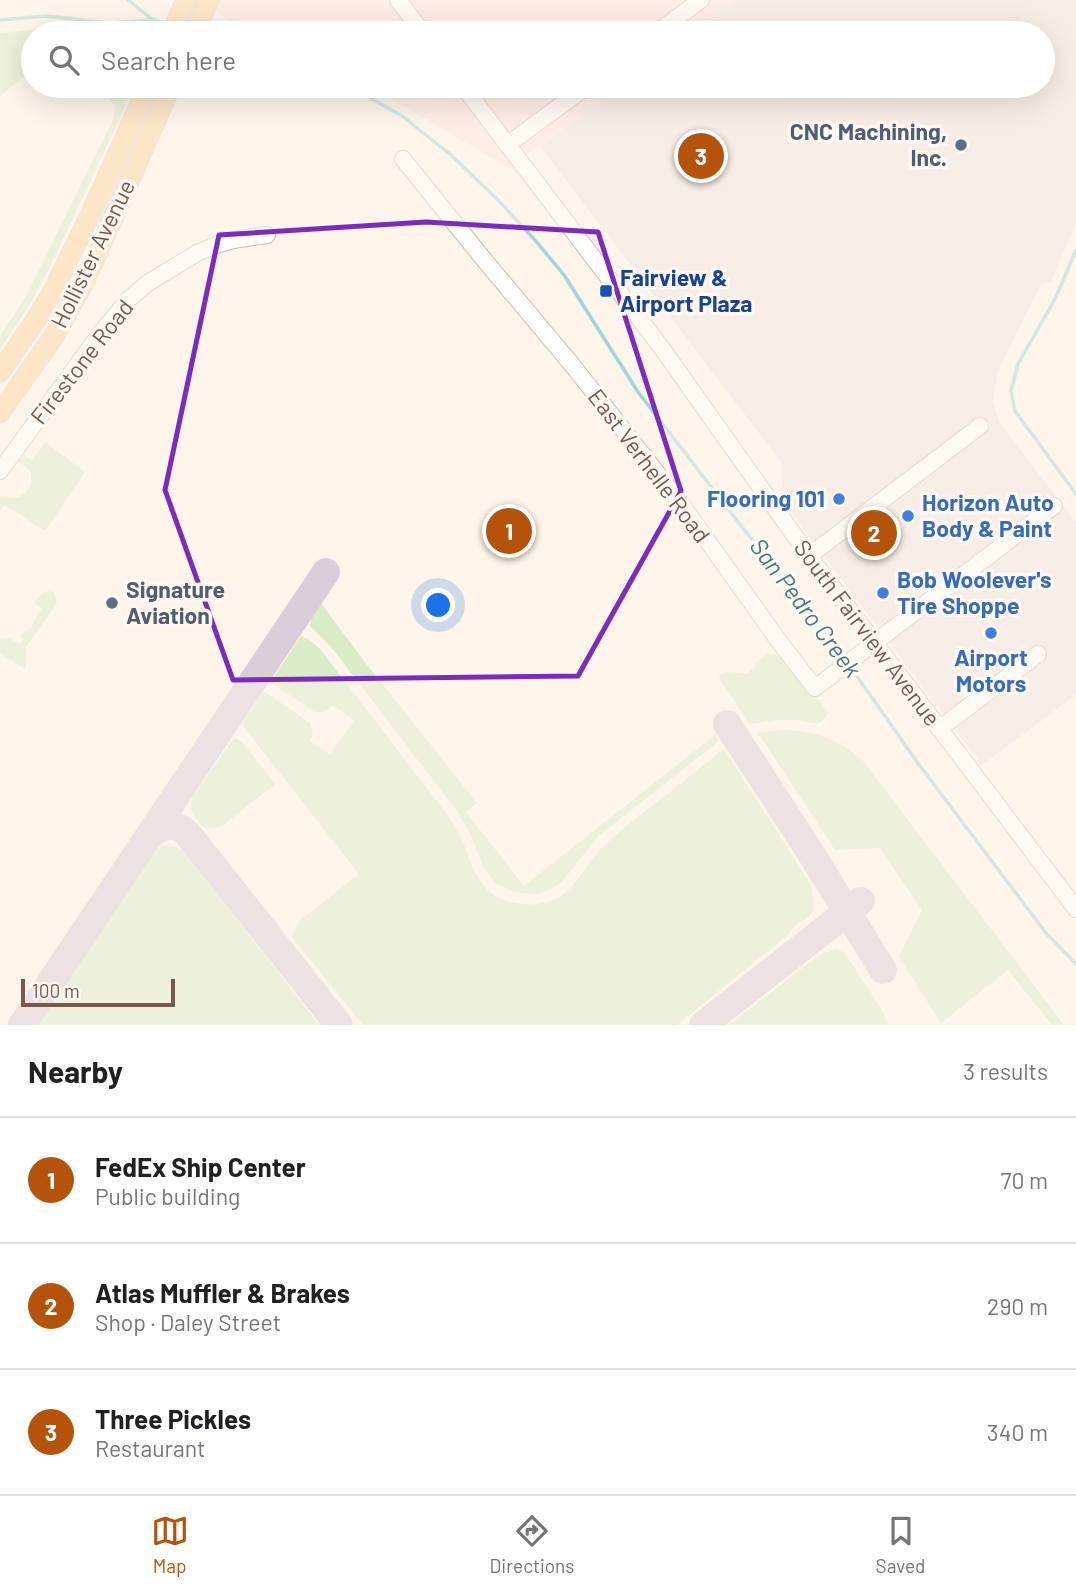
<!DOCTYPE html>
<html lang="en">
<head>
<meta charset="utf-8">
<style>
  body { margin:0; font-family:Barlow,sans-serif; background:#f6f6f6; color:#202124 }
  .scale { position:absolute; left:21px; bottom:18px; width:154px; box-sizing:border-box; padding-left:7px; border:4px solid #79574b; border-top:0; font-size:19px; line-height:24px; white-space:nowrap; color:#79574b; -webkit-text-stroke:5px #fff8f1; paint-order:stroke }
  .you { position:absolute; left:439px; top:606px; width:24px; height:24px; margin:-18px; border:5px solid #fff; border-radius:50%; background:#1a73e8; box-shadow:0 0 0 10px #1a73e833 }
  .badge { display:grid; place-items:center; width:46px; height:46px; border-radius:50%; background:#b45309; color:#fff; font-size:23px; font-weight:700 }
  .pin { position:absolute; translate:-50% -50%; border:4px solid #fff; box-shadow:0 2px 7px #0006 }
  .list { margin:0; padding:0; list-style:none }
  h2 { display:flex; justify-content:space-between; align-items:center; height:91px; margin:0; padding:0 28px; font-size:30px }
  h2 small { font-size:23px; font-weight:400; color:#757577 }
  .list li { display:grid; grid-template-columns:46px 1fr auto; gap:21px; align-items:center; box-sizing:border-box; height:126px; padding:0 28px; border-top:2px solid #e0e0e0 }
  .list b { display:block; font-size:26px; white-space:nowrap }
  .list p { margin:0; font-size:23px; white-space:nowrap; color:#757577 }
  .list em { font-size:23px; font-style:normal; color:#757577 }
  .icon { flex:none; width:38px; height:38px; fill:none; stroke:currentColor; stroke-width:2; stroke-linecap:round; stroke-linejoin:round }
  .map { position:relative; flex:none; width:1076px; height:1025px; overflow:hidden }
  .search { position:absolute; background:#fff; box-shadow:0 7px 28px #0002; left:21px; right:21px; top:21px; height:77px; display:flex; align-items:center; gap:18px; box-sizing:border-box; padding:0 24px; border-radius:38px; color:#757577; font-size:26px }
  .sheet { height:469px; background:#fff }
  nav { display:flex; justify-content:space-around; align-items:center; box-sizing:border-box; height:98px; border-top:2px solid #e0e0e0; background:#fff; font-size:19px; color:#757577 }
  nav a { display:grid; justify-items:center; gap:4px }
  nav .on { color:#b45309 }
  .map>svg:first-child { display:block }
  .commercial { fill:#fde4dd }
  .industrial { fill:#eee7e2 }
  .green { fill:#d9ecc7 }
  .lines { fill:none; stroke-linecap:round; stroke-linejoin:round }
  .stream { stroke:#a2d7da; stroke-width:3.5 }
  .taxiway { stroke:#d9cdda; stroke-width:28 }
  .minor-casing { stroke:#d0baae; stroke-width:18 }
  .major-casing { stroke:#d9d0cd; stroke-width:21 }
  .minor { stroke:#fff; stroke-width:16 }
  .major { stroke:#fdd2a1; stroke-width:19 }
  .marked { fill:none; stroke:#7b2cbf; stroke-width:5; stroke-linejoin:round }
  .service-dot { fill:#5c6f8a; stroke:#fff8f1; stroke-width:2.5 }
  .transit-dot { fill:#1a4fb4; stroke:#fff8f1; stroke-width:2.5 }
  .shop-dot { fill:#3f7fe0; stroke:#fff8f1; stroke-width:2.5 }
  .labels { text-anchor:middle; stroke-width:7; stroke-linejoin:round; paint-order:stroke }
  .service-label { font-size:23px; font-weight:bold; fill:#4e5e75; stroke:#fff8f1; text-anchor:end }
  .street-label { font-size:23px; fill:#79574b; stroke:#fff8f1 }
  .transit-label { font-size:23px; font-weight:bold; fill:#164399; stroke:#fff8f1; text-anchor:start }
  .shop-label { font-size:23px; font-weight:bold; fill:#366cbe; stroke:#fff8f1; text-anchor:start }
  .water-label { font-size:24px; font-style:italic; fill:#3e7a7e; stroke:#fff8f1 }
</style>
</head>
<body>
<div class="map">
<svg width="1076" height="1025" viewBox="0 0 1076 1025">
  <rect width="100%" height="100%" fill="#fdf4ea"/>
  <!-- commercial -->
  <path class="commercial" d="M 208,0 L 735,0 L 690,33 L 261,33 L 224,18 Z
    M 370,86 L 620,86 L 509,168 Z"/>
  <!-- industrial -->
  <path class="industrial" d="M 735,0 L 1076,0 L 1076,224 L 1051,281 L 1041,284 L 998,371 L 993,401 L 999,422 L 1076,522 L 1076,695 L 982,765 L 783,502 L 781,462 L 540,146 L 620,86 L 1043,86 L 1043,33 L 690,33 Z"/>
  <!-- green -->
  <path class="green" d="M 46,29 L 92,33 L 33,33 L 33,70 L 0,96 L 0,33 Z
    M 99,86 L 135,86 L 46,275 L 29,306 L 0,349 L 0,336 L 26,296 L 114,118 L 115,106 Z
    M 45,442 L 85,472 L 45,531 L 5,505 L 0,511 L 0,496 L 16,498 C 29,493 34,484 30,470 L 19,462 L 24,455 L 32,461 Z
    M 51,591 L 54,593 L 57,603 L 26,647 L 25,669 L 0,653 L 0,638 L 8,638 L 20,644 L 23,639 L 20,636 L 25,630 L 32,628 L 32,625 L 42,609 L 34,602 L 43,593 Z
    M 321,603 L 364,661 L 477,803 L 466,812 L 524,886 L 715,735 L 719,741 L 597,837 L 562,882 L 547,891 L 536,894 L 513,892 L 494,882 L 483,866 L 469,831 L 457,811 L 332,648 L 310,626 L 311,618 Z
    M 301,636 L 308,639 L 320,649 L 449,817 C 454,825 459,832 462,840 C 471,860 475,882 494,895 C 513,907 542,908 561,896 C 579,884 587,861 603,847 C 617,833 633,821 648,809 C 674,789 699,769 724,749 L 813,888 L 811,890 C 821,926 798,914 789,934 L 677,1025 L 363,1025 L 292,937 L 299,921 L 359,874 L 243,726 L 244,720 L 263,692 L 265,692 L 310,723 L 313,733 L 310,741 L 330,755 L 354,720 L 333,705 C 328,711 323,714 315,712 L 271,683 L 271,681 Z
    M 767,654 L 785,657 L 829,713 L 822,721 L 818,724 L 797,720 L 775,720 L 750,724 L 719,678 L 720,675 L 727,672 L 746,674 L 756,666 L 755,663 Z
    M 783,730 C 814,730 840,740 863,761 L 1064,1025 L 1052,1025 L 1008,970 L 941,1023 L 899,957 L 922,910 L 880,848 L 835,850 L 758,733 Z
    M 234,738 L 242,742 L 275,784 L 222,826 L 214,828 L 203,827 C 195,818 188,810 192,797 Z
    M 165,845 L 176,847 L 185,852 L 319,1025 L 33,1025 L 142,864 L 155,849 Z
    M 835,949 L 844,952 L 882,1010 L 888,1025 L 728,1025 L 821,954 Z"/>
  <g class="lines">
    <!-- stream -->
    <path class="stream" d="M 128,0 L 152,19
      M 0,20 L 46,16 L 109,23 L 154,20 L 164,23
      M 349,86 L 402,116 L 451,155 L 498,200 L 534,239 L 564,275 L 638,392 L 844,659
      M 1076,250 L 1055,299 L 1018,364 L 1011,391 L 1015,411 L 1076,494
      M 851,668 L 920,766 L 1046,933 L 1076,964"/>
    <!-- taxiway -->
    <path class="taxiway" d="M 727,724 L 807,847 L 883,970
      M 149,836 C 161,825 174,822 187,833 L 339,1025
      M 22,1025 L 326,572
      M 703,1025 L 861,901"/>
    <!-- minor casing -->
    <g class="minor-casing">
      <path id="minor" d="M 398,0 L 423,33
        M 656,33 L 701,0
        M 463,86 L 661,347 L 809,556 L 1076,909
        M 507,145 L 587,86
        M 403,159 L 481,256 L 573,366 L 679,501 L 778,640 L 815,688 L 1054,506
        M 0,471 L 100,334 L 129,299 L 148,283 L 197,253 L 216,245 L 233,240 L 267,235
        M 809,556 L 980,426
        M 939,729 L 1038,654"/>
    </g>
    <!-- major casing -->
    <g class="major-casing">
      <path id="major" d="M 171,33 L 186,0
        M 194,33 L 209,0
        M 0,372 L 35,321 L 52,293 L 92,211 L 148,86
        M 0,413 L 54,336 L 85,281 L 171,86"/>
    </g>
    <!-- minor -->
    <use href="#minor" class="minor"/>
    <!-- major -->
    <use href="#major" class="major"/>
  </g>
  <!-- marked area -->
  <path d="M0 0H1076V1025H0ZM 426,222 L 598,232 L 681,491 L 578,676 L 233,680 L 165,490 L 219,235 Z" fill="#fdf4ea" fill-opacity=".55" fill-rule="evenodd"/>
  <path class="marked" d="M 426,222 L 598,232 L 681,491 L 578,676 L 233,680 L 165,490 L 219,235 Z"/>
  <!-- markers -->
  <g class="service-dot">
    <circle cx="961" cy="145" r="7"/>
    <circle cx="112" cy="603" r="7"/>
  </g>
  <rect class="transit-dot" x="599" y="284" width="14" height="14" rx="3.5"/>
  <g class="shop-dot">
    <circle cx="839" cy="499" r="7"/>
    <circle cx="908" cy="516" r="7"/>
    <circle cx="883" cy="593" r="7"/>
    <circle cx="991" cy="633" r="7"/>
  </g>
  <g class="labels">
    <!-- service labels -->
    <g class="service-label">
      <text x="947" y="140">CNC Machining,<tspan x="947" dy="26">Inc.</tspan></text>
      <text x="126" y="598" text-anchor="start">Signature<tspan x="126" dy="26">Aviation</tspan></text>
    </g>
    <!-- street labels -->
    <g class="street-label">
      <text transform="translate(93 254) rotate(-64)" y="8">Hollister Avenue</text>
      <text transform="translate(82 362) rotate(-52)" y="8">Firestone Road</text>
      <text transform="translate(649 466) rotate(53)" y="8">East Verhelle Road</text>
      <text transform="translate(867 633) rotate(53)" y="8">South Fairview Avenue</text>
    </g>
    <!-- transit labels -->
    <g class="transit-label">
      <text x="620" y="286">Fairview &amp;<tspan x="620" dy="26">Airport Plaza</tspan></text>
    </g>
    <!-- shop labels -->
    <g class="shop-label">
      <text x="825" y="507" text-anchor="end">Flooring 101</text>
      <text x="922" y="511">Horizon Auto<tspan x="922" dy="26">Body &amp; Paint</tspan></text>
      <text x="897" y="588">Bob Woolever's<tspan x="897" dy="26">Tire Shoppe</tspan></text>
      <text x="991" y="666" text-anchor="middle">Airport<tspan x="991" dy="26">Motors</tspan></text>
    </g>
    <!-- water labels -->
    <g class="water-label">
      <text transform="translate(805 608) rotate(53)" y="8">San Pedro Creek</text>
    </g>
  </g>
</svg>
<div class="scale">100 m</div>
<div class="you"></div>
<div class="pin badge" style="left:509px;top:531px">1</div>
<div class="pin badge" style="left:874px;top:533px">2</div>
<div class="pin badge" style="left:701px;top:156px">3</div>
<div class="search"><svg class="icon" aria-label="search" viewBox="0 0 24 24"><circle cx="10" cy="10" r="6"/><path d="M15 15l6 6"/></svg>Search here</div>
</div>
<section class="sheet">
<h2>Nearby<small>3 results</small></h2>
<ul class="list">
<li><span class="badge">1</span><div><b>FedEx Ship Center</b><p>Public building</p></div><em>70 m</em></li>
<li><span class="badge">2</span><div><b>Atlas Muffler &amp; Brakes</b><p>Shop · Daley Street</p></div><em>290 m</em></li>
<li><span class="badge">3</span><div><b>Three Pickles</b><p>Restaurant</p></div><em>340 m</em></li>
</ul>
</section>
<nav>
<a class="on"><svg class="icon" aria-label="map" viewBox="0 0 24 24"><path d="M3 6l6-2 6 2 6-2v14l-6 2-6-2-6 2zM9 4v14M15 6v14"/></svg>Map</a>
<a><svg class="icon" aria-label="directions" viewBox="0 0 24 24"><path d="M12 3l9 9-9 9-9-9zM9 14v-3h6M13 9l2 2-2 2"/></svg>Directions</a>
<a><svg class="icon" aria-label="saved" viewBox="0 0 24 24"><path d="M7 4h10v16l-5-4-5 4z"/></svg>Saved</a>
</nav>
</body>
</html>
